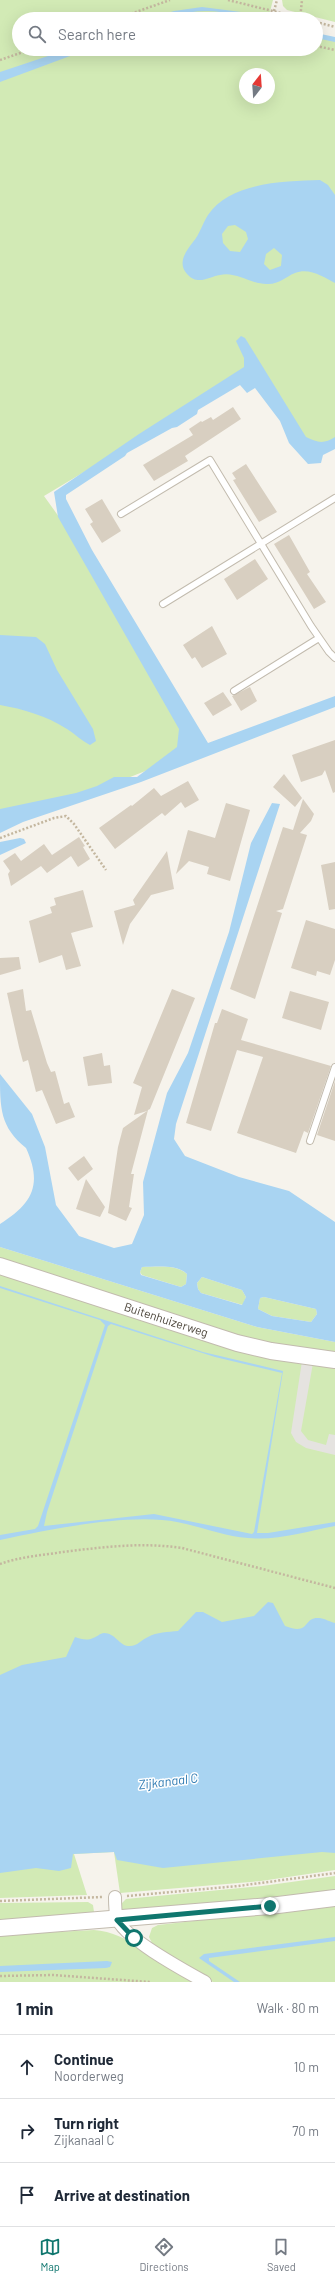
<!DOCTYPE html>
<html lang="en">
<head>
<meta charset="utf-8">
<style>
  body { margin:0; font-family:Barlow,sans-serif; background:#f2f2f3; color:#1f2937 }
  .compass { position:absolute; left:239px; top:68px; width:36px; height:36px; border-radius:50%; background:#fff; box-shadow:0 4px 16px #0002; rotate:17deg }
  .stop { position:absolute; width:12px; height:12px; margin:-9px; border:3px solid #0f766e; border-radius:50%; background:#fff }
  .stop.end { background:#0f766e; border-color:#fff; box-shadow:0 1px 4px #0008 }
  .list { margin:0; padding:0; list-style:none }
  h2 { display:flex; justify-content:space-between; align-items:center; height:52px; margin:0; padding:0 16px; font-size:17px }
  h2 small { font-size:13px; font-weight:400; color:#747a83 }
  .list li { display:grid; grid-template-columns:26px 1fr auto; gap:12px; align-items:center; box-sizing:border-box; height:64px; padding:0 16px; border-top:1px solid #e0e1e3 }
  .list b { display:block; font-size:15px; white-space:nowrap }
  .list p { margin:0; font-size:13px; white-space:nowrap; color:#747a83 }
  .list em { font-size:13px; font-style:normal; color:#747a83 }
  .icon { flex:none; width:22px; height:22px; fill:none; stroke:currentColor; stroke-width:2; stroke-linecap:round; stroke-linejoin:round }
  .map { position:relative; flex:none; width:335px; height:1982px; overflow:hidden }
  .search { position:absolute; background:#fff; box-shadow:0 4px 16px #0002; left:12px; right:12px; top:12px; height:44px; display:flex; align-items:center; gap:10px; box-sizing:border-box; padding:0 14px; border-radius:22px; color:#747a83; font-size:15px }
  .sheet { height:244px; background:#fff }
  nav { display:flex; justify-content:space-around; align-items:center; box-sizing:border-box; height:56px; border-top:1px solid #e0e1e3; background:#fff; font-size:11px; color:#747a83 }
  nav a { display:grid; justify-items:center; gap:2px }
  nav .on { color:#0f766e }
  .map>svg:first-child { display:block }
  .green { fill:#d2eab5; fill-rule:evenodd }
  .parking { fill:#e5e3e0 }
  .water { fill:#a9d4f2; fill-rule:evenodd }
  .building { fill:#d8cfc1 }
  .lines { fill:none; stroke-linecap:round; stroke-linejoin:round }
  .service-casing { stroke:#c2bbae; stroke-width:8 }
  .minor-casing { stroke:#c2bbae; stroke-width:14 }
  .tertiary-casing { stroke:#c2bbae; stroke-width:18 }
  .path { stroke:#c4b79f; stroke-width:2.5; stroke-dasharray:2 2; stroke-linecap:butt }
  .service { stroke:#fff; stroke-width:6 }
  .minor { stroke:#fff; stroke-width:12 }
  .tertiary { stroke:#fff; stroke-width:16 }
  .route { stroke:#0f766e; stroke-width:5 }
  .labels { text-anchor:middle; stroke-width:3; stroke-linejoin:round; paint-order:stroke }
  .street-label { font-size:12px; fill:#4b4439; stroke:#fff }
  .water-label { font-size:13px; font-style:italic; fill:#2e7ab2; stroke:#fff }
</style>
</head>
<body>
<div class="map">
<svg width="335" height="1982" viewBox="0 0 335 1982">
  <rect width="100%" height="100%" fill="#f6f3ec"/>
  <!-- green -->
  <path class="green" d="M 0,0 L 273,0 L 268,19 L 19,19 L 19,49 L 316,49 L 316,35 L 335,39 L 335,443 L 305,448 L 259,379 L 244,376 L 44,496 L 87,556 L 199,750 L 0,828 ZM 245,74 L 269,74 L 269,98 L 245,98 Z
    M 282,0 L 335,0 L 335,22 L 287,10 L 283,6 Z
    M 0,1247 L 257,1327 L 335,1342 L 335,1355 L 250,1341 L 0,1260 Z
    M 142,1267 C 156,1267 176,1264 187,1274 L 186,1284 L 181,1287 L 142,1275 L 140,1272 Z
    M 0,1272 L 335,1366 L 335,1870 L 261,1881 L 120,1893 L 114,1852 L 74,1854 L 87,1895 L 0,1898 Z
    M 202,1277 L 242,1290 L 246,1297 L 243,1305 L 201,1293 L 198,1289 L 197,1283 Z
    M 264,1297 L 316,1309 L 317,1314 L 311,1322 L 272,1316 L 258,1309 L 260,1298 Z
    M 335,1876 L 335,1891 L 122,1911 L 121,1904 L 126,1899 L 262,1886 Z
    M 88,1902 L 93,1905 L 94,1912 L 91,1917 L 0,1921 L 0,1903 Z
    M 335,1905 L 335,1982 L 213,1982 L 168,1956 L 152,1943 L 149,1937 L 152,1928 L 158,1925 Z
    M 94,1930 C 128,1932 163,1965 193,1982 L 0,1982 L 0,1935 Z"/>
  <!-- parking -->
  <path class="parking" d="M 302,1361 L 313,1363 L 301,1431 L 308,1440 L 326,1445 L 329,1434 L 335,1435 L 335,1455 L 306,1448 L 296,1442 L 291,1433 Z"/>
  <!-- water -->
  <path class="water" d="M 202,7 L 241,12 L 264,19 C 246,19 227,11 208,11 C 188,10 169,19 149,19 L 174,11 Z
    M 316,33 L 335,37 L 335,42 L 316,38 Z
    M 69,49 L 89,49 L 0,82 L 0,72 Z
    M 320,180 L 328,185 L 335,195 L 335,283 C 324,277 309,267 295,273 C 285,277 280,284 268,284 C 252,285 236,271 220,275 C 208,277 198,286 187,274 C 177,263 186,251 193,242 C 200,234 202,224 208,215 C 230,182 285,181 320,180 ZM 235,225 L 246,232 L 248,239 L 240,252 L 230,251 L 223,243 L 222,234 L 228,226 ZM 274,248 L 282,255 L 281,266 L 270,270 L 264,264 L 266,254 Z
    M 241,336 L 245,338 L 306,437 C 318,443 324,444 335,437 L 335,449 L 323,455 L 321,463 L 308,464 L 289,443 L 280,421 L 255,388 L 247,393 L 240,385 L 198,410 L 197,414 L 177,427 L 172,428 L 127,453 L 125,456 L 66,495 L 66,499 L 92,550 L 208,743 L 335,696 L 335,707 L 141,782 L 23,822 L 0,833 L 0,809 L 76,793 L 97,786 L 114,777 L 137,777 L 177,747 L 179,729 L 58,517 L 54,492 L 139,434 L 244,367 L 244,358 L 236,341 Z
    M 0,635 L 36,637 L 45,644 L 57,670 L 93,729 L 96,741 L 90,745 C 82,741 75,734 67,729 C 47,716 23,709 0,705 Z
    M 272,803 L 280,804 L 176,1124 L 174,1139 L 185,1156 L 239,1177 L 289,1191 L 335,1222 L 335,1342 L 257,1327 L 0,1247 L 0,1224 C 32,1204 43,1185 26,1148 C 0,1127 0,1108 0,1074 L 32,1114 L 45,1147 L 56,1205 L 79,1236 L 114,1248 L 132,1244 L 144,1215 L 143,1182 L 167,1093 L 188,1053 L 229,932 L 251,843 ZM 142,1267 C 156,1267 177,1264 187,1274 L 186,1284 L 181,1287 L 141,1275 L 140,1272 ZM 202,1277 L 242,1290 L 246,1297 L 242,1305 L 201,1293 L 198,1289 L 197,1283 ZM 264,1297 L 316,1309 L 317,1314 L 311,1322 L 272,1316 L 258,1309 L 260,1298 Z
    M 20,838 L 24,839 L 26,843 L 0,855 L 0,842 Z
    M 0,1286 L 203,1352 L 283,1371 L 257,1533 L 268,1533 L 335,1522 L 335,1526 C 308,1531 276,1541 248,1538 C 219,1536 191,1522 162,1520 C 115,1516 47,1530 0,1540 L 0,1535 L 35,1529 L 38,1526 L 105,1325 L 100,1320 L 0,1288 ZM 111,1324 L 215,1357 L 282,1373 L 254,1532 L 252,1534 L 154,1514 L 44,1526 L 47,1512 L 108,1326 Z
    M 268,1602 L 273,1603 L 285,1626 C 311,1636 302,1617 319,1618 C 324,1618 330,1622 335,1623 L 335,1853 L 322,1852 L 163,1868 L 117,1860 L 114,1852 L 73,1854 L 71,1868 L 59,1871 L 36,1868 L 0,1873 L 0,1675 L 22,1665 L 66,1657 L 75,1637 C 81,1639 87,1641 93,1638 C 97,1637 100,1633 104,1633 C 115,1633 119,1645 128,1646 C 137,1647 141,1640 148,1637 C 157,1632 168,1632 178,1631 L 196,1612 L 203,1612 L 222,1622 L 254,1616 Z
    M 335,1937 L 335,1941 L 209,1958 L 209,1961 L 240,1982 L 234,1982 L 199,1958 L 204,1954 Z
    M 107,1961 L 112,1962 L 110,1967 L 106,1968 L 0,1972 L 0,1966 Z"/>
  <!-- building -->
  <path class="building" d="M 233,407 L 241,419 L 185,456 L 188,461 L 154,481 L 143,465 L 193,435 L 189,429 L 201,421 L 202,422 L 211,417 L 213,420 Z
    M 246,464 L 277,512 L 259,522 L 233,480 L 236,479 L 232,473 Z
    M 102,499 L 121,531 L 102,543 L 90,524 L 93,522 L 85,509 Z
    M 289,535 L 310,572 L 307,574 L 326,602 L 314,609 L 274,544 Z
    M 255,559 L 268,579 L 237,600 L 224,579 Z
    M 212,626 L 227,654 L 202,668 L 195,657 L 192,659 L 183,645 Z
    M 250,687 L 257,701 L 241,711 L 232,696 Z
    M 223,692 L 232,705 L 213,716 L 204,703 Z
    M 335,740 L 335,792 L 333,793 L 325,770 L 322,775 L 301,782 L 292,755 Z
    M 284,774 L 302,798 L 295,807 L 273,787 Z
    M 188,781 L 199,800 L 185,808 L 181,802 L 165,816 L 162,813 L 115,849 L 99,828 L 131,805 L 132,806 L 154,788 L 161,796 Z
    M 303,799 L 314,814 L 311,821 L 300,833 L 307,835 L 283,909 L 276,911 L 282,913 L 255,999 L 230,989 L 283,827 L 293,830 Z
    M 226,803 L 250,810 L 230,881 L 207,874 L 209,867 L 189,861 L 176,874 L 188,830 L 215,838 Z
    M 79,837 L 85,846 L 83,847 L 90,859 L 78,867 L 71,856 L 47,873 L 41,866 L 11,886 L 8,874 L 10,871 L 3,861 L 15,853 L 21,861 L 44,844 L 52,855 Z
    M 167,851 L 174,889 L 151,895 L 130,924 L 123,945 L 114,911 L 135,905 L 133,900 Z
    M 335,862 L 335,909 L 329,910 L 321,865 Z
    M 83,890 L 93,927 L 71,933 L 81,966 L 66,970 L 62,955 L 39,963 L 29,921 L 52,913 L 50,907 L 56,905 L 54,898 Z
    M 306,920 L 335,929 L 335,960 L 330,975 L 317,971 L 316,976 L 291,968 Z
    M 19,957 L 21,969 L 0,975 L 0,958 Z
    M 23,989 L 26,1011 L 31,1010 L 47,1063 L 51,1072 L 55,1071 L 64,1104 L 69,1102 L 75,1117 L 56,1124 L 42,1090 L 36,1092 L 28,1060 L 23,1062 L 19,1047 L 7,993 Z
    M 172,989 L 195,998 L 150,1109 L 148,1110 L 131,1174 L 134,1174 L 129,1207 L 132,1208 L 126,1221 L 108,1213 L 118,1147 L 123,1128 L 147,1111 L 134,1115 L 142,1087 L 133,1083 Z
    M 290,991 L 329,1002 L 321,1030 L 282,1018 Z
    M 222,1009 L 248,1019 L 241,1040 L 331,1066 L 308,1133 L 304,1131 L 296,1153 L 237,1133 L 263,1057 L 237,1050 L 211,1131 L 186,1123 L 215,1023 L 217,1023 Z
    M 102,1053 L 104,1066 L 110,1065 L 112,1083 L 88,1086 L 83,1057 Z
    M 335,1081 L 335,1141 L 317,1135 Z
    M 84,1156 L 93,1169 L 78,1181 L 68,1168 Z
    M 86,1179 L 105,1207 L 100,1217 L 76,1209 Z"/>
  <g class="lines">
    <!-- service casing -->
    <g class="service-casing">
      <path id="service" d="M 121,514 L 210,460 L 311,626 L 329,652 L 335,658
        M 163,604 L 335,498
        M 234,691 L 319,638
        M 310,1141 L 335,1067"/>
    </g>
    <!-- minor casing -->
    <g class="minor-casing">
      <path id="minor" d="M 115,1897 C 115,1903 115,1912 117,1918 C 122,1937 187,1972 205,1982"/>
    </g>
    <!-- tertiary casing -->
    <g class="tertiary-casing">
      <path id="tertiary" d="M 0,1266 L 237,1343 L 271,1351 L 335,1360
        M 0,1928 L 270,1906 L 335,1898"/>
    </g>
    <!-- path -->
    <path class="path" d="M 228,0 L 305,19
      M 274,11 L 277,0
      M 116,19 L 170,0
      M 300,19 L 302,0
      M 316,22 L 335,27
      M 316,46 L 335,50
      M 0,60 L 32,49
      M 0,838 L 54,818 L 66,816 L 74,824 L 106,870
      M 0,1564 C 19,1557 43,1555 63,1552 C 103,1547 142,1542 182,1548 L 335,1588
      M 127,1896 L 238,1886 L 335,1873
      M 0,1901 L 102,1897
      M 0,1976 L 53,1975 L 150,1982"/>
    <!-- service -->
    <use href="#service" class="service"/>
    <!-- minor -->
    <use href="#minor" class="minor"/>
    <!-- tertiary -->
    <use href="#tertiary" class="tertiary"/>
  </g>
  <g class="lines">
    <!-- route -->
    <path class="route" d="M 134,1938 L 117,1920 L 270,1906"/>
  </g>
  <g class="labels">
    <!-- street labels -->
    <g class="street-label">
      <text transform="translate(166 1320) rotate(18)" y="4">Buitenhuizerweg</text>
    </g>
    <!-- water labels -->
    <g class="water-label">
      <text transform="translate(168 1781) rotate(-7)" y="5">Zijkanaal C</text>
    </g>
  </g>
</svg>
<svg class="compass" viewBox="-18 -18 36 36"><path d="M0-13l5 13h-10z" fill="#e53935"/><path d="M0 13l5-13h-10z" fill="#747a83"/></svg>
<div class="stop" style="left:134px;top:1938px"></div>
<div class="stop end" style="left:270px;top:1906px"></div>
<div class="search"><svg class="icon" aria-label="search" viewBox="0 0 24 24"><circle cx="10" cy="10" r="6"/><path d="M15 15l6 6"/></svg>Search here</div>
</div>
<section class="sheet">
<h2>1 min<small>Walk · 80 m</small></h2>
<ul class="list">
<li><svg class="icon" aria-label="ahead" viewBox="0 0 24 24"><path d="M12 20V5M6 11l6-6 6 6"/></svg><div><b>Continue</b><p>Noorderweg</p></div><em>10 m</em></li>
<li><svg class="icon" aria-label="right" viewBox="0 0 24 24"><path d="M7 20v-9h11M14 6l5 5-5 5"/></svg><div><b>Turn right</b><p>Zijkanaal C</p></div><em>70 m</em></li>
<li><svg class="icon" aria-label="arrive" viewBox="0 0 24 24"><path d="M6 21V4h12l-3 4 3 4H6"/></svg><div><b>Arrive at destination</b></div></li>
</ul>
</section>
<nav>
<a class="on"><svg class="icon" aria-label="map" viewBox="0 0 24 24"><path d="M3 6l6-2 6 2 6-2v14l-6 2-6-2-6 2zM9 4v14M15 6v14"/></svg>Map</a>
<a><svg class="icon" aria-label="directions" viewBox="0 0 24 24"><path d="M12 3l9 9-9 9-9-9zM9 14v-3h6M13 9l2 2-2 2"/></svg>Directions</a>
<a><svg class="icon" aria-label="saved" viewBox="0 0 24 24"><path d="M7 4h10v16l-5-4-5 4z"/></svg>Saved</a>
</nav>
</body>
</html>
